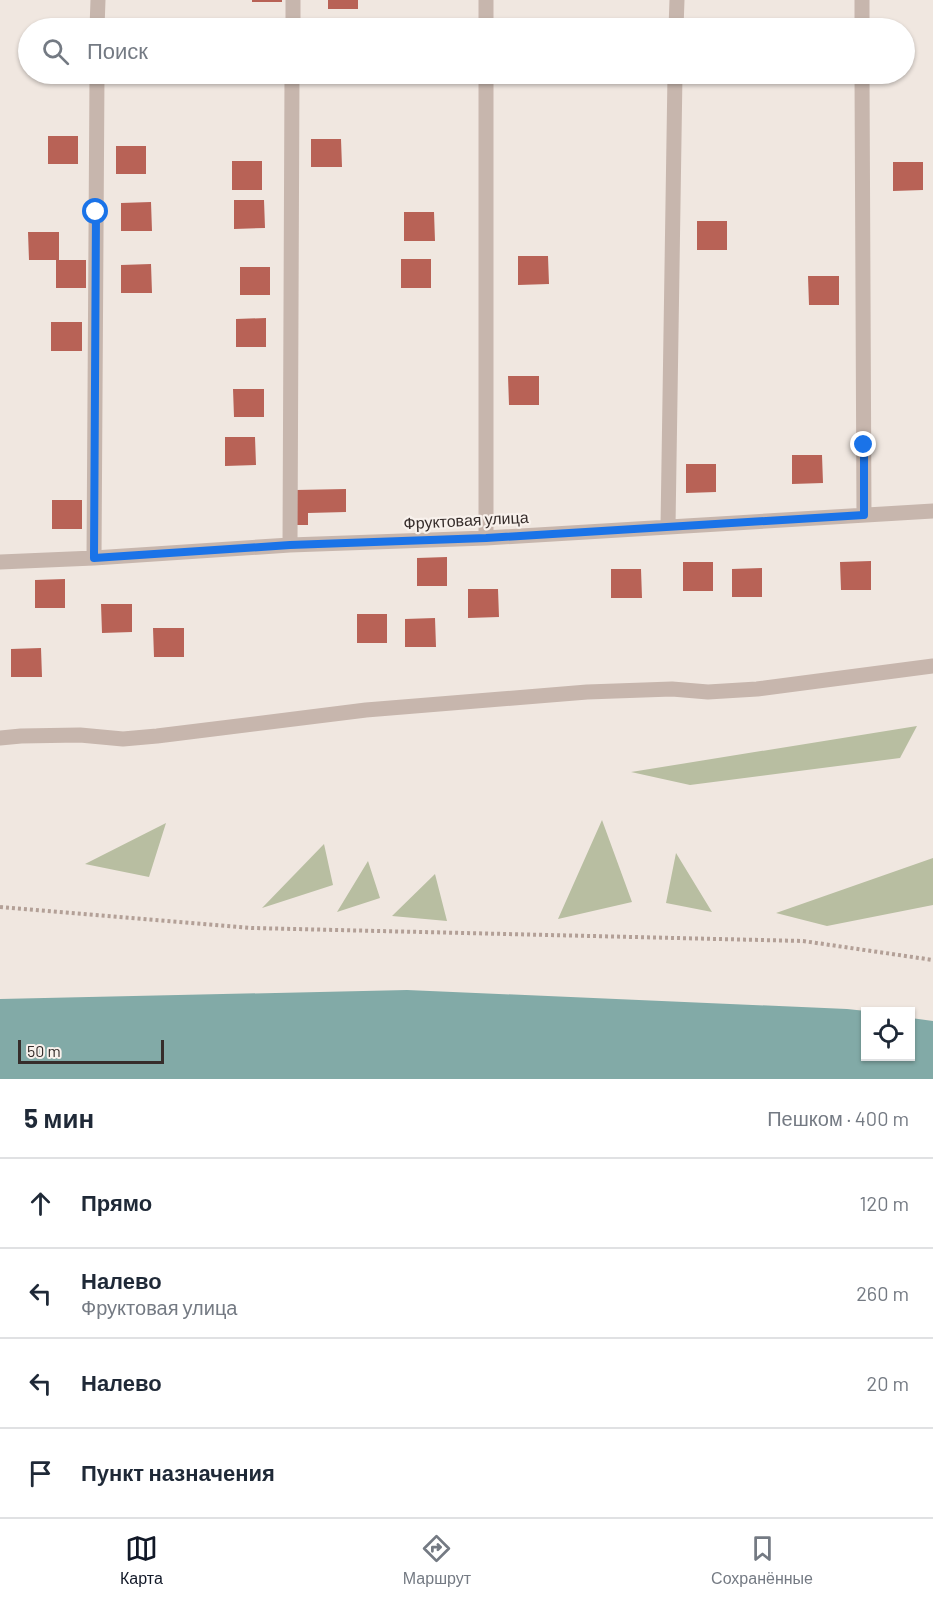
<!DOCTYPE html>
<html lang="ru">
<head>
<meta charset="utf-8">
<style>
  body { margin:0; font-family:Barlow,sans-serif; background:#f6f6f7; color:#1f2937 }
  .controls { position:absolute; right:18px; bottom:18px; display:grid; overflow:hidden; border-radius:0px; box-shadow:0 2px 4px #0004 }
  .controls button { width:54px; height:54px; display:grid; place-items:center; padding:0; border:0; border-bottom:2px solid #e0e1e3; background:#fff; color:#1f2937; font:30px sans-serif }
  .scale { position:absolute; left:18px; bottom:15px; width:146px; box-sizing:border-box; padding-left:6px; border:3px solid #362d2b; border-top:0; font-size:16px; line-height:21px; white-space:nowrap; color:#362d2b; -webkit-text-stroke:4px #f8f1ec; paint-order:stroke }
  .stop { position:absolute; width:18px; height:18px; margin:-14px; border:4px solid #1a73e8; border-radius:50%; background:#fff }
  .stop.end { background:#1a73e8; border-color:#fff; box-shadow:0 2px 6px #0008 }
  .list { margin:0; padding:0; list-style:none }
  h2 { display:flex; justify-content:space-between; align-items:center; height:78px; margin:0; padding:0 24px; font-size:26px }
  h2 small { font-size:20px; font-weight:400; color:#747a83 }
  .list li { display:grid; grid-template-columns:39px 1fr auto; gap:18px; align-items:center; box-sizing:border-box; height:90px; padding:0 24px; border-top:2px solid #e0e1e3 }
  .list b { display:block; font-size:22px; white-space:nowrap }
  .list p { margin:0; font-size:20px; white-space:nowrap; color:#747a83 }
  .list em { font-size:20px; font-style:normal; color:#747a83 }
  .icon { flex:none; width:33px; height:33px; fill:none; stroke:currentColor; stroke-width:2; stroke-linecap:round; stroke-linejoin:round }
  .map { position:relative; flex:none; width:933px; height:1079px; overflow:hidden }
  .search { position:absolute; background:#fff; box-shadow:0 2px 4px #0004; left:18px; right:18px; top:18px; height:66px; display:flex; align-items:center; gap:15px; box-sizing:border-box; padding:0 21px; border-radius:33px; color:#747a83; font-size:22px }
  .sheet { height:438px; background:#fff }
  nav { display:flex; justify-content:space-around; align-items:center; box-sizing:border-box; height:84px; border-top:2px solid #e0e1e3; background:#fff; font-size:16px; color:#747a83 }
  nav a { display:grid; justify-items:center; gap:3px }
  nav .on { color:#111827 }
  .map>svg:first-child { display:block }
  .green { fill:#b8bea1 }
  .water { fill:#82aaa7 }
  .building { fill:#b86256 }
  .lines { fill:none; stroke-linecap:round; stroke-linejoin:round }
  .path { stroke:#b3a097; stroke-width:4; stroke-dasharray:3 3; stroke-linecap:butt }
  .minor { stroke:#c7b6ad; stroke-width:15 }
  .route { stroke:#1a73e8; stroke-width:8 }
  .labels { text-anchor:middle; stroke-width:4.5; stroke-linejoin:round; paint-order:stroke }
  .street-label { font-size:16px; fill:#362d2b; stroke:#f8f1ec }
</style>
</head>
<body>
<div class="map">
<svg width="933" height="1079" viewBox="0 0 933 1079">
  <rect width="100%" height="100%" fill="#f0e7e0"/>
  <!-- green -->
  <path class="green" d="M 917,726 L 900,758 L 690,785 L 631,772 Z
    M 602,820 L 632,902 L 558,919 Z
    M 166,823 L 149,877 L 85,864 Z
    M 324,844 L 333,885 L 262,908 Z
    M 676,853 L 712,912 L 666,903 Z
    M 933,858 L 933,905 L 827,926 L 776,913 Z
    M 368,861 L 380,898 L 337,912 Z
    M 435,874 L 447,921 L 392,916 Z"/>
  <!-- water -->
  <path class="water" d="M 407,990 L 847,1009 L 866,1011 L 866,1056 L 910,1056 L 911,1018 L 933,1021 L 933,1079 L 0,1079 L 0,999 Z"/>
  <!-- building -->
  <path class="building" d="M 252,0 L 282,0 L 282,2 L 252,2 Z
    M 328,0 L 358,0 L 358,9 L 328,9 Z
    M 48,136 L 78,136 L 78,164 L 48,164 Z
    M 311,139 L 341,139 L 342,167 L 311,167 Z
    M 116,146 L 146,146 L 146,174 L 116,174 Z
    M 232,161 L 262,161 L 262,190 L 232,190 Z
    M 893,162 L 923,162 L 923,190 L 893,191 Z
    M 234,200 L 264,200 L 265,228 L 234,229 Z
    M 151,202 L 152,231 L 121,231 L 121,203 Z
    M 404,212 L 434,212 L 435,241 L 404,241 Z
    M 697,221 L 727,221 L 727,250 L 697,250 Z
    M 28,232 L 59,232 L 59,260 L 86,260 L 86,288 L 56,288 L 56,260 L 29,260 Z
    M 518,256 L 548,256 L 549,284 L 518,285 Z
    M 401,259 L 431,259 L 431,288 L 401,288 Z
    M 151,264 L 152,293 L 121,293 L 121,265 Z
    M 240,267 L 270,267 L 270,295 L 240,295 Z
    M 808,276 L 839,276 L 839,305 L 809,305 Z
    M 266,318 L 266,347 L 236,347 L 236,319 Z
    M 51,322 L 82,322 L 82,351 L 51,351 Z
    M 508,376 L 539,376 L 539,405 L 509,405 Z
    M 233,389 L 264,389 L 264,417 L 234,417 Z
    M 225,437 L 255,437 L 256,465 L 225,466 Z
    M 792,455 L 822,455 L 823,483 L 792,484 Z
    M 686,464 L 716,464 L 716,492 L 686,493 Z
    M 346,489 L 346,512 L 308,513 L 308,525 L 297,525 L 296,490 Z
    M 52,500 L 82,500 L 82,529 L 52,529 Z
    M 447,557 L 447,586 L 417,586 L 417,558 Z
    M 871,561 L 871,590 L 841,590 L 840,562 Z
    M 683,562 L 713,562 L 713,591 L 683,591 Z
    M 762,568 L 762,597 L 732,597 L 732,569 Z
    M 611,569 L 641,569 L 642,598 L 611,598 Z
    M 65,579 L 65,608 L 35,608 L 35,580 Z
    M 468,589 L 498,589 L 499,617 L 468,618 Z
    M 101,604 L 132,604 L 132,632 L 102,633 Z
    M 357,614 L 387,614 L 387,643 L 357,643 Z
    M 435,618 L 436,647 L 405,647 L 405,619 Z
    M 153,628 L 184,628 L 184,657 L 154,657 Z
    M 41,648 L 42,677 L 11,677 L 11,649 Z"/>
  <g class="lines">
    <!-- path -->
    <path class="path" d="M 0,907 L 252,928 L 803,941 L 933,960"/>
    <!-- minor -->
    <path class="minor" d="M 862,0 L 862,28
      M 97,28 L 98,0
      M 293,28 L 293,0
      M 486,28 L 486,0
      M 676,28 L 677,0
      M 862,74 L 864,515
      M 668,527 L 675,74
      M 486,538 L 486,74
      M 290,545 L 292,74
      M 94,558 L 97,74
      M 0,562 L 94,558 L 290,545 L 486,538 L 933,511
      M 0,738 L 21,736 L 80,735 L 123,739 L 157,736 L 366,710 L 587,692 L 672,689 L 708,692 L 757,689 L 933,666"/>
  </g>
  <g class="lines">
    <!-- route -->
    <path class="route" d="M 96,212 L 94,558 L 290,545 L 486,538 L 864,515 L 864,445"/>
  </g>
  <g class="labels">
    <!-- street labels -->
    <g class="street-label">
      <text transform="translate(466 520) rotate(-3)" y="6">Фруктовая улица</text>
    </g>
  </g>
</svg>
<div class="controls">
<button><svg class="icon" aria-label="locate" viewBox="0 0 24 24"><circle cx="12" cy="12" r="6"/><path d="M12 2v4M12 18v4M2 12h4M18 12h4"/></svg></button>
</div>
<div class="scale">50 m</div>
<div class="stop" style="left:96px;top:212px"></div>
<div class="stop end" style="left:864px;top:445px"></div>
<div class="search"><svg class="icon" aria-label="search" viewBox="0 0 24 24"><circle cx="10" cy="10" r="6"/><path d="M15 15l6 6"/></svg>Поиск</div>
</div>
<section class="sheet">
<h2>5 мин<small>Пешком · 400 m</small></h2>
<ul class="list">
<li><svg class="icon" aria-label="ahead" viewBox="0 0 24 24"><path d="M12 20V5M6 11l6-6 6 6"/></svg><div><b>Прямо</b></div><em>120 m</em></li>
<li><svg class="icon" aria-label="left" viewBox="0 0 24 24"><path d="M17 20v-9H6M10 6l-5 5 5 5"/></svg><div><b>Налево</b><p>Фруктовая улица</p></div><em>260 m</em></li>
<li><svg class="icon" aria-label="left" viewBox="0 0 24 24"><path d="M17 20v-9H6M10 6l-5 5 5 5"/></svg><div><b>Налево</b></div><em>20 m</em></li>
<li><svg class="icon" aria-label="arrive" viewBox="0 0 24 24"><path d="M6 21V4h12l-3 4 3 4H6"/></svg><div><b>Пункт назначения</b></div></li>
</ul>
</section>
<nav>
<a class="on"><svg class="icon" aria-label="map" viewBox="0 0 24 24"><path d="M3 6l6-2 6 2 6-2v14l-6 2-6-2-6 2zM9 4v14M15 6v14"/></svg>Карта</a>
<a><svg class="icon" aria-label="directions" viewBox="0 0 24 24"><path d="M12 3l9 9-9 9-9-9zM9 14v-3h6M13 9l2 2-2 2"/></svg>Маршрут</a>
<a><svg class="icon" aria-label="saved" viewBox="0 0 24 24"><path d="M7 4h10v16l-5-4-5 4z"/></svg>Сохранённые</a>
</nav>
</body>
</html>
